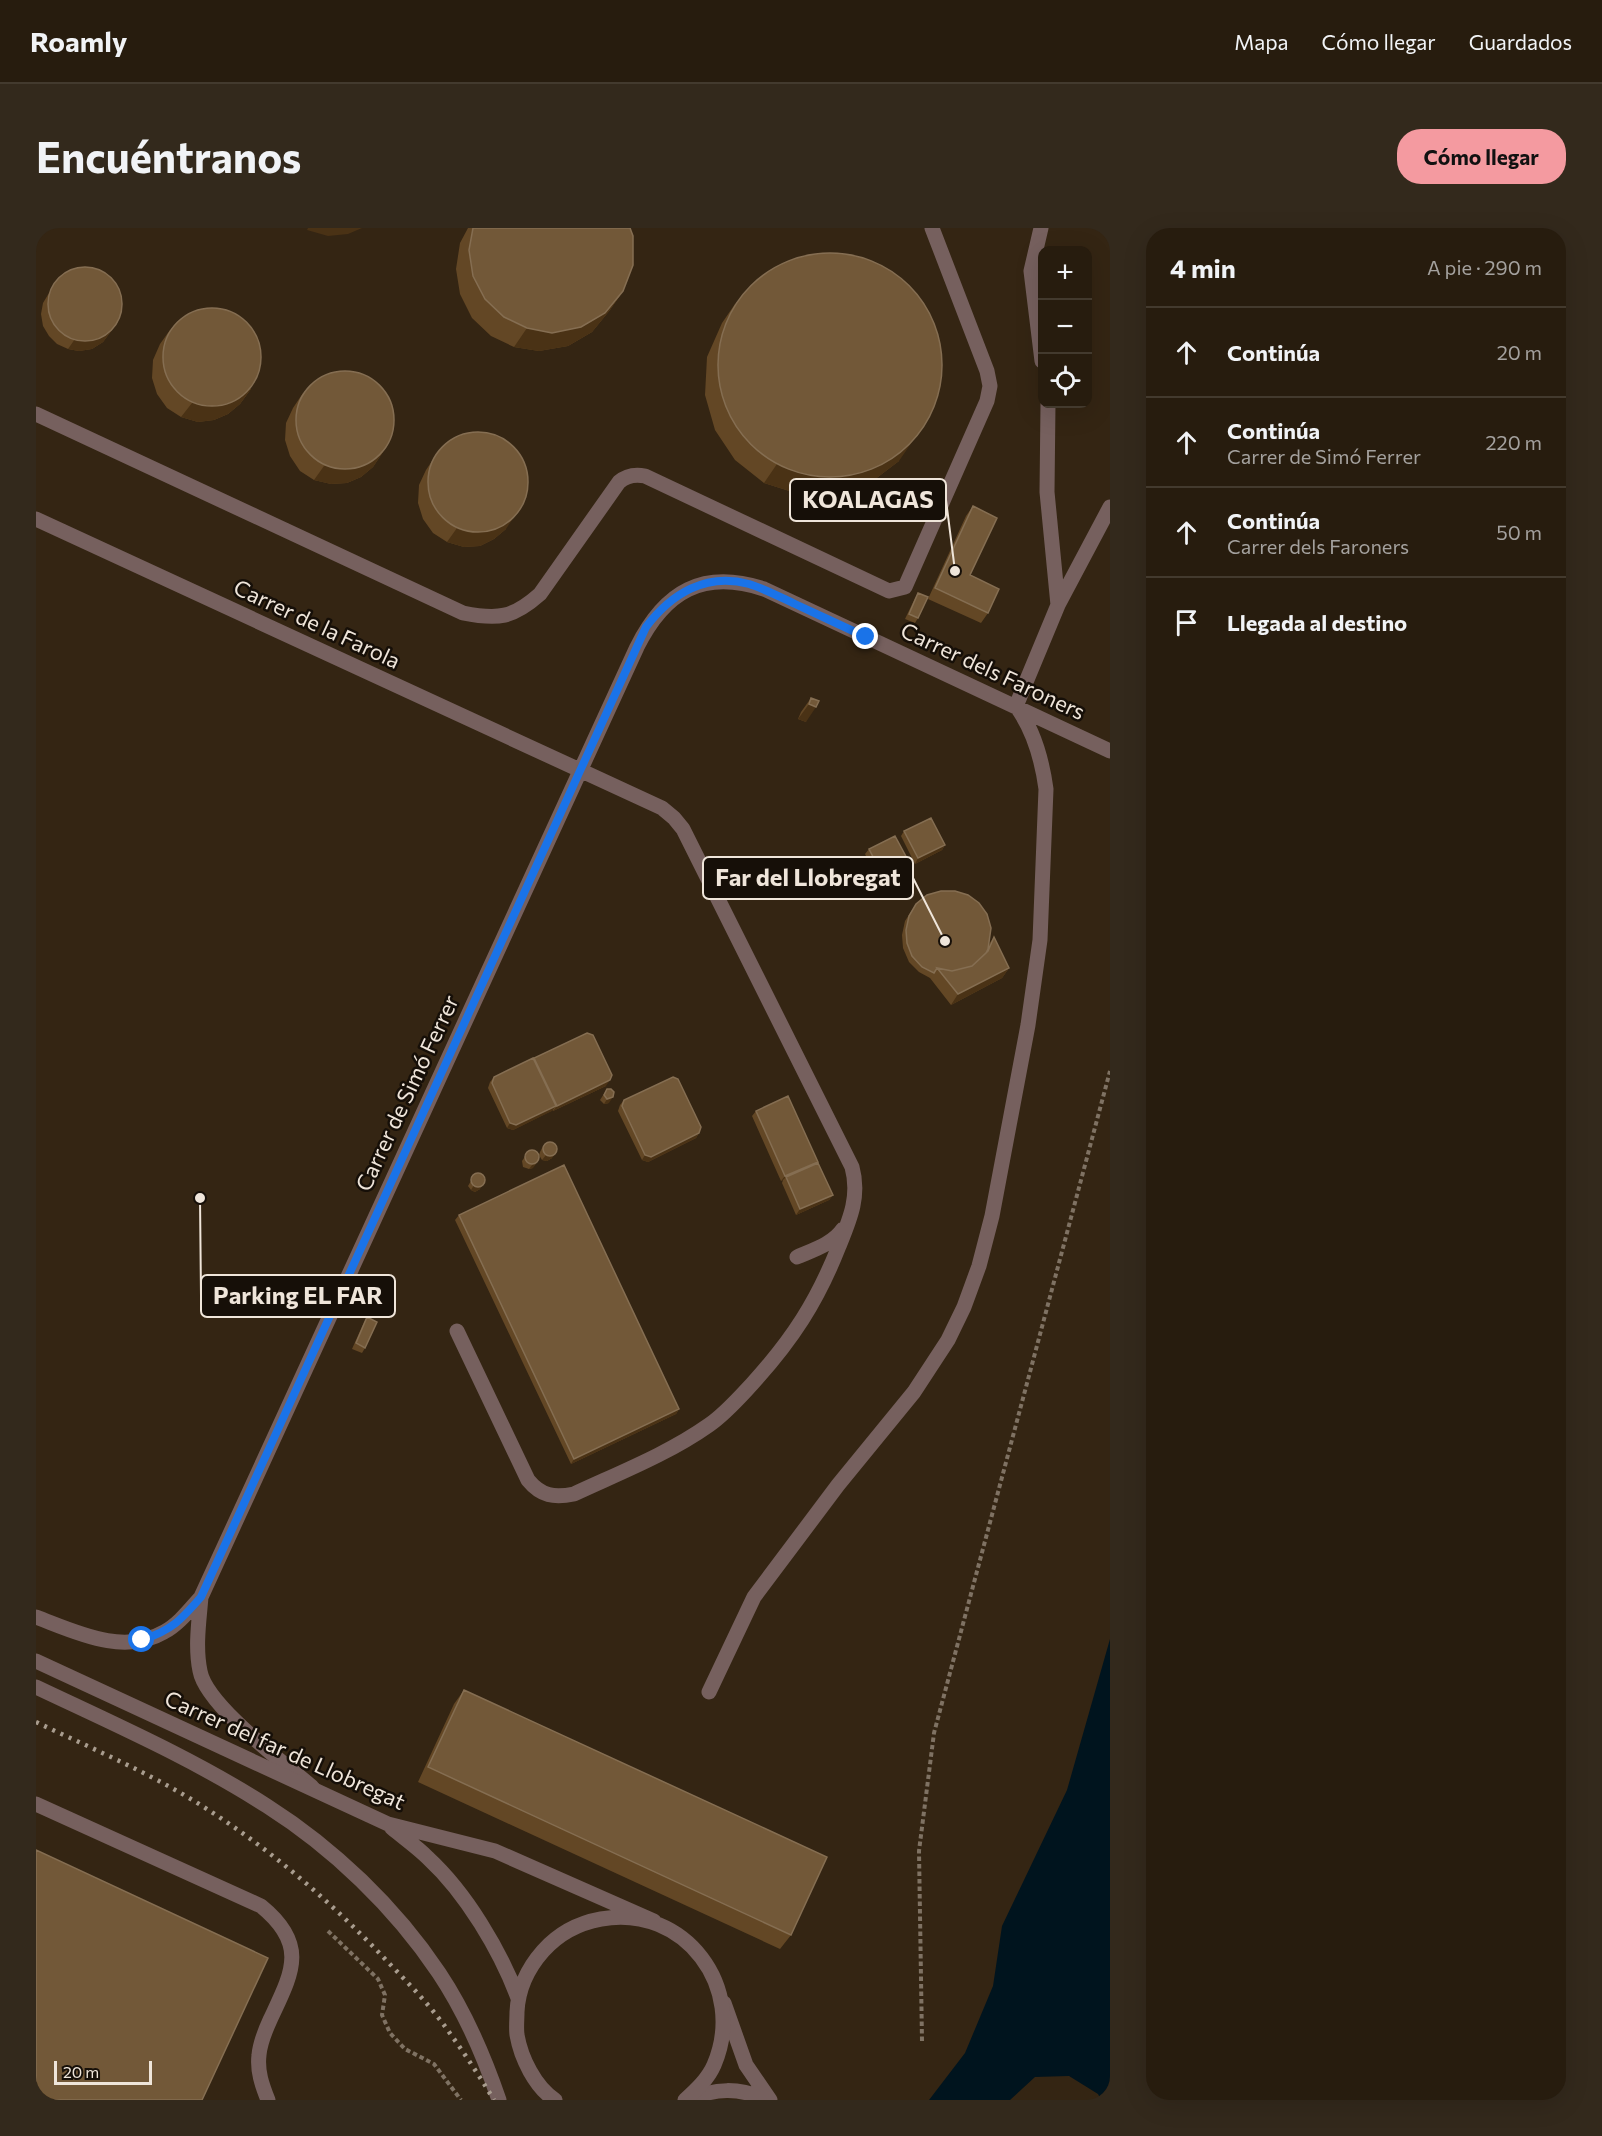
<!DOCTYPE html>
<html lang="es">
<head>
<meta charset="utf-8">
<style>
  body { margin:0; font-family:Commissioner,sans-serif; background:#33291c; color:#f1f3f6 }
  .controls { position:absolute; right:18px; top:18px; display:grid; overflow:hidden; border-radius:12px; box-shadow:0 6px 24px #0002 }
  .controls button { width:54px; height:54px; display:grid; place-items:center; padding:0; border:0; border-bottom:2px solid #433a2e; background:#271c0e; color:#f1f3f6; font:30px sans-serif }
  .scale { position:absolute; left:18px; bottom:15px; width:98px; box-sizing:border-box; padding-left:6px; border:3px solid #efe5da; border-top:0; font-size:16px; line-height:21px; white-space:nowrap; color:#efe5da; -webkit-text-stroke:4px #160f08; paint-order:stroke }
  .stop { position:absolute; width:18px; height:18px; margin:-14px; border:4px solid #1a73e8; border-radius:50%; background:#fff }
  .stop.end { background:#1a73e8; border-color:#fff; box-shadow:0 2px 6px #0008 }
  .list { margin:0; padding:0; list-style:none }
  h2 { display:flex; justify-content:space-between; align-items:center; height:78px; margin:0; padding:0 24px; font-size:26px }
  h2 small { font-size:20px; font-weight:400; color:#a4a19e }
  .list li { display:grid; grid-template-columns:39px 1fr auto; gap:18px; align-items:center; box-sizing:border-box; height:90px; padding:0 24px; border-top:2px solid #433a2e }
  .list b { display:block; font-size:22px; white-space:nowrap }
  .list p { margin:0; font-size:20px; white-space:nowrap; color:#a4a19e }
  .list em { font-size:20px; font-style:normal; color:#a4a19e }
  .icon { flex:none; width:33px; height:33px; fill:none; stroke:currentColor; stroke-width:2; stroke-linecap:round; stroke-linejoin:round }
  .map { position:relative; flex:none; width:1074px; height:1872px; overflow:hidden; border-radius:24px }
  header { display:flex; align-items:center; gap:36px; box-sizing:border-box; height:84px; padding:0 30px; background:#271c0e; border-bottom:2px solid #433a2e }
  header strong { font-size:28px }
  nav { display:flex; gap:33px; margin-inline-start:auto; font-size:21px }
  .intro { display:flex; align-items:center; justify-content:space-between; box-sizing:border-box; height:144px; padding:0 36px }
  h1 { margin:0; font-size:42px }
  .button { padding:15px 27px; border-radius:24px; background:#f49aa0; color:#111; font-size:21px; font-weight:700 }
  main { display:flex; gap:36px; padding:0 36px }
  aside { flex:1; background:#271c0e; border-radius:24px; box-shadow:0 6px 24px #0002 }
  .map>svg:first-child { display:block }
  .water { fill:#00141e }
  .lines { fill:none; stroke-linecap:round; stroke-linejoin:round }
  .path { stroke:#7f7263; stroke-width:4; stroke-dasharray:4.5 3; stroke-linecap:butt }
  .lane { stroke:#76605e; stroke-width:15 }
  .street { stroke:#76605e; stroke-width:15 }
  .rail { stroke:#a99d8f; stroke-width:4.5; stroke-dasharray:3 6; stroke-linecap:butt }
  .wall { fill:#634725 }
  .shaded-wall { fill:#4a3215 }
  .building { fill:#725838; stroke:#856e52; stroke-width:1.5 }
  .route { stroke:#1a73e8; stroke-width:8 }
  .labels { text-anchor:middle; stroke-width:5; stroke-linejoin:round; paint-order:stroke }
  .street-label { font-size:22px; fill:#efe5da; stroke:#160f08 }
  .leader { fill:none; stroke:#efe5da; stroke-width:2 }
  .callout-dot { fill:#efe5da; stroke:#160f08; stroke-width:2 }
  .callout { fill:#160f08; stroke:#efe5da; stroke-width:2 }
  .callout-label { font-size:24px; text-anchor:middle; font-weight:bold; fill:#efe5da }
</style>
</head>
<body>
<header>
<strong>Roamly</strong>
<nav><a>Mapa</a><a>Cómo llegar</a><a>Guardados</a></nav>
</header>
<div class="intro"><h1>Encuéntranos</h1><a class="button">Cómo llegar</a></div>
<main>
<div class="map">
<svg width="1074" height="1872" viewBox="0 0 1074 1872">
  <rect width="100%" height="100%" fill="#342513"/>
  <!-- water -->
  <path class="water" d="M 1074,1411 L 1074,1872 L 1065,1872 L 1062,1866 L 1033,1848 L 999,1849 L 974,1872 L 893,1872 L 929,1825 L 957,1758 L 966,1698 L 1031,1562 Z"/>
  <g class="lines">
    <!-- path -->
    <path class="path" d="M 292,1703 L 342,1751 L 349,1767 L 346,1787 L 354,1805 L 369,1821 L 398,1836 L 425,1872
      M 886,1813 L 883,1623 L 898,1505 L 1074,843"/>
    <!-- lane -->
    <path class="lane" d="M 1005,0 L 995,43 L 1006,133
      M 1012,176 L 1011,264 L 1022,377
      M 0,186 L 427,385 C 462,392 477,390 504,366 L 583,254 C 591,247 599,246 609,248 L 853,363 L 869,359 L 951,173 L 954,158 L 951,143 L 896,0
      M 0,291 L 626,580 L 638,590 L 647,601 L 816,939 C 824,968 814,991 803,1018 C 781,1074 756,1112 716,1156 C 702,1171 689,1186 673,1197 C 632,1226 583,1245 538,1266 C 518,1270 505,1268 492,1252 L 421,1103
      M 761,1029 C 777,1022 797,1016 807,1001
      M 165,1369 C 163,1393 159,1419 164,1443 C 170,1477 248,1535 276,1559
      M 0,1389 C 40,1404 87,1428 128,1404 C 143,1396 154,1381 165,1369 L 601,419 C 629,363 667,341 728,361 L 1074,523
      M 0,1459 C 78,1496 158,1531 231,1578 C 297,1620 359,1679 403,1745 C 429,1784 448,1828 463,1872
      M 673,1464 L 718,1369 L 802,1257 L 878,1164 L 912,1112 L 928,1079 L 943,1038 L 956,988 L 992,797 L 1004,712 L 1010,561 C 1006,532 998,502 980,478 L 1022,377 L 1074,279
      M 0,1576 L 225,1678 C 273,1717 256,1745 234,1792 C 229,1803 224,1815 223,1827 C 221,1843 226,1857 232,1872
      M 688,1775 L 710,1837 L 734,1872
      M 653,1872 C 677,1860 705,1859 729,1872"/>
    <!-- street -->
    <path class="street" d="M 0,1433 L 352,1596 L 459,1623 L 618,1693
      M 356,1600 C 368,1610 381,1619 392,1630 C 430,1665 464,1722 482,1770
      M 519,1872 C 499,1859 485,1830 481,1807 C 480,1800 481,1791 481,1784 C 482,1761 492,1740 507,1723 C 523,1705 543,1695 565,1691 C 649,1676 711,1760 678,1837 C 672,1851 660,1862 649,1872"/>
    <!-- rail -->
    <path class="rail" d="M 0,1494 C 59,1522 119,1547 174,1583 C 239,1625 297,1676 350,1732 C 372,1755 395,1778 413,1804 C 429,1826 444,1849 458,1872"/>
  </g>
  <!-- wall -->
  <path class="wall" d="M 432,0 L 594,0 L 587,63 L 574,82 L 556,104 L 532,118 L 503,123 L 478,119 L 455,108 L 436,90 L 424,66 L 420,41 L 424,15 Z
    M 20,55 L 82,94 L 67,114 L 56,121 L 43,123 L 32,121 L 21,116 L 13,108 L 7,98 L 5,86 L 7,75 L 13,65 Z
    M 699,76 L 863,233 L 834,255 L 799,267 L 763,266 L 728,255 L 699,232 L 679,202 L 669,167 L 671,129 L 686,95 Z
    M 134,102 L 215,161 L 204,176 L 192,186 L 178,192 L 162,194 L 145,189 L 131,180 L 121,166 L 116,150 L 117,132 L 124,116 Z
    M 267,165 L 347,224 L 337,239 L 325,249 L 311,255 L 295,256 L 278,252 L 264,243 L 254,228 L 249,212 L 250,195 L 257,180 Z
    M 400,227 L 470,301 L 458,311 L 444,318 L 428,319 L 411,314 L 397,305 L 387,291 L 382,275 L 383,257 L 390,242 Z
    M 937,278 L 934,347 L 952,385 L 945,395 L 892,371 L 930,288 Z
    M 882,365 L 882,390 L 879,395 L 869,391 L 879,370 Z
    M 775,470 L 770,494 L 762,491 L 765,484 Z
    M 868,603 L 909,617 L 906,622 L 879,636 L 865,608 Z
    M 833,621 L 869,639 L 843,654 L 829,626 Z
    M 880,676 L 953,716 L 958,709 L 973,740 L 966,750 L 915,777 L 894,750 L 883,744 L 873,734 L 867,720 L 866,707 L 869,693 Z
    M 498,830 L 570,858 L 517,883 L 517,882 L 477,902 L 471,900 L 452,860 L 454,854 L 458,849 L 498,831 Z
    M 571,861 L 573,875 L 568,876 L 564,872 Z
    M 588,872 L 663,905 L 660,910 L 612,934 L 606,932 L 582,883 L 584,877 Z
    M 720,883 L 782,934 L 780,936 L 797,967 L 793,972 L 760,987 L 746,955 L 747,952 L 745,953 L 716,888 Z
    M 507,918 L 516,930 L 511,933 L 506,932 L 503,927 L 504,924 Z
    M 498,923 L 497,940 L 493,941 L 487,939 L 486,933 L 492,924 Z
    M 439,946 L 444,961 L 439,964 L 435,962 L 432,958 Z
    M 423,987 L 643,1181 L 640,1186 L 535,1236 L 419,992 Z
    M 331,1089 L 329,1120 L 326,1125 L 316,1121 L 328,1094 Z
    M 428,1462 L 755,1707 L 744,1721 L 382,1554 L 418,1476 Z"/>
  <!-- shaded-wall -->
  <path class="shaded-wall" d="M 272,0 L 326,0 L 312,6 L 292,8 L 271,2 Z
    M 587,63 L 574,82 L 556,104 L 532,118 L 503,123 L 478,119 L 491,100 Z
    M 82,94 L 67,114 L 56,121 L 43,123 L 32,121 L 39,111 Z
    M 215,161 L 204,176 L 192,186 L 178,192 L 162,194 L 145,189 L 156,175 Z
    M 876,214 L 863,233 L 834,255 L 799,267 L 763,266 L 728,255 L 741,236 Z
    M 347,224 L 337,239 L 325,249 L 311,255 L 295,256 L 278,252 L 288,238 Z
    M 480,286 L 470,301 L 458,311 L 444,318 L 428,319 L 411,314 L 421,300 Z
    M 773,476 L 780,479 L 770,494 L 762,491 Z
    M 909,617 L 906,622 L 879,636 L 882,630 Z
    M 873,634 L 869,639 L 843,654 L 847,648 Z
    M 973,740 L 966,750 L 915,777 L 922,766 Z
    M 574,852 L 570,858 L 517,883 L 521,878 Z
    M 577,869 L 573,875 L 568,876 L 571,871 Z
    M 520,878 L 516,883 L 477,902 L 471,900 L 474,895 Z
    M 663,905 L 660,910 L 612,934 L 606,932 L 609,927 Z
    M 520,925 L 516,930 L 511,933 L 506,932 L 510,927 Z
    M 782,934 L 778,939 L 750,949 L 747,952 L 745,953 L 749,948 Z
    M 501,935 L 497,940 L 493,941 L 497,936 Z
    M 448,955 L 444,961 L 439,964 L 435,962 L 438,957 Z
    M 797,967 L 793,972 L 760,987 L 764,981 Z
    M 643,1181 L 640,1186 L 535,1236 L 538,1231 Z"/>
  <!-- building -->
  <path class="building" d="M 437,0 L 594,0 L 597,8 L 597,37 L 587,63 L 569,85 L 545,99 L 516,105 L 491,100 L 468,89 L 449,71 L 437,48 L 433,22 Z
    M682 137a112 112 0 1 1 224 0a112 112 0 1 1-224 0Z
    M12 76a37 37 0 1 1 74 0a37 37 0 1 1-74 0Z
    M127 129a49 49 0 1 1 98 0a49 49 0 1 1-98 0Z
    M260 192a49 49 0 1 1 98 0a49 49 0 1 1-98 0Z
    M392 254a50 50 0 1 1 100 0a50 50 0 1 1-100 0Z
    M 937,278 L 961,290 L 934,347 L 963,361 L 952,385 L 899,360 Z
    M 882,365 L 892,369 L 882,390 L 873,386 Z
    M 775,470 L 783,473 L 780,479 L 773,476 Z
    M 895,590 L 909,617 L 882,630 L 868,603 Z
    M 859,608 L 873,634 L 847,648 L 833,621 Z
    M 905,663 L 919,663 L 932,667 L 943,675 L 951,686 L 955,700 L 952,721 L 950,725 L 936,738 L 916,743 L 901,740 L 898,745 L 886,739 L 876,728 L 871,715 L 870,702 L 873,688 L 880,676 L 891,667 Z
    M 958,709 L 973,740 L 922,766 L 901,740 L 916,743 L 936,738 L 952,723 Z
    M 551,805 L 557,807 L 576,847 L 574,852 L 521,878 L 498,830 Z
    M 497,830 L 520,878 L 480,897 L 474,895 L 456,855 L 458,849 Z
    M 637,849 L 642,851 L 665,899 L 663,905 L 615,929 L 609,927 L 586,878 L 588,872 Z
    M 571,861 L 575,861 L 578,864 L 577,869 L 571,871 L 568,867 Z
    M 752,868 L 782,934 L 749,948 L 720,883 Z
    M507 921a7 7 0 1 1 14 0a7 7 0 1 1-14 0Z
    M489 929a7 7 0 1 1 14 0a7 7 0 1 1-14 0Z
    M 782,935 L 797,967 L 764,981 L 750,949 Z
    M 528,937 L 643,1181 L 538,1231 L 423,987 Z
    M435 952a7 7 0 1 1 14 0a7 7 0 1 1-14 0Z
    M 331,1089 L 341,1094 L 329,1120 L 320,1115 Z
    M 428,1462 L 791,1629 L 755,1707 L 392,1539 Z
    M 0,1622 L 232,1730 L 166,1872 L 0,1872 Z"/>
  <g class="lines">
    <!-- route -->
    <path class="route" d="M 106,1412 C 136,1402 145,1392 165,1369 L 610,399 C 635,366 670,344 713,356 C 729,361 744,369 759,376 C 783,387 806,398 830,409"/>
  </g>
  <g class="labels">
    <!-- street labels -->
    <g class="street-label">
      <text transform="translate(281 396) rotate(25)" y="8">Carrer de la Farola</text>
      <text transform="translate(957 443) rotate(25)" y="8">Carrer dels Faroners</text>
      <text transform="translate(371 865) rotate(-65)" y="8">Carrer de Simó Ferrer</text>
      <text transform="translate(249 1522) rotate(24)" y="8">Carrer del far de Llobregat</text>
    </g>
  </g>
  <!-- callouts -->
  <path class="leader" d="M919 343L910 272M909 713L877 650M164 970L165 1068"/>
  <g class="callout-dot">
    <circle cx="919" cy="343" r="6"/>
    <circle cx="909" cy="713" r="6"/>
    <circle cx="164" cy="970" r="6"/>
  </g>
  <g class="callout">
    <rect x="754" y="251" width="156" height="42" rx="6"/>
    <rect x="667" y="629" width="210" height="42" rx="6"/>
    <rect x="165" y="1047" width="194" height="42" rx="6"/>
  </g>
  <g class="callout-label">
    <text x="832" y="280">KOALAGAS</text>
    <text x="772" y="658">Far del Llobregat</text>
    <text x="262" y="1076">Parking EL FAR</text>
  </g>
</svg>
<div class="controls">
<button>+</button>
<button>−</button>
<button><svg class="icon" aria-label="locate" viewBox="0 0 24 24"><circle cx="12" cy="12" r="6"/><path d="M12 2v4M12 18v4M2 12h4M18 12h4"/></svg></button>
</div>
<div class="scale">20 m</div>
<div class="stop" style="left:106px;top:1412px"></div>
<div class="stop end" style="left:830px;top:409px"></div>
</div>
<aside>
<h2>4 min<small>A pie · 290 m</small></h2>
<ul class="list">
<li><svg class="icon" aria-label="ahead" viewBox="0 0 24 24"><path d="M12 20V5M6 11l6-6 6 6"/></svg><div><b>Continúa</b></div><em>20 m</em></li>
<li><svg class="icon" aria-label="ahead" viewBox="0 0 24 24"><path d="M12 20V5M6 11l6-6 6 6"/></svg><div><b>Continúa</b><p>Carrer de Simó Ferrer</p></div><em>220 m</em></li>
<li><svg class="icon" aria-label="ahead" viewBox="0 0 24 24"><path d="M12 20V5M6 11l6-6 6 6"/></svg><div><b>Continúa</b><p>Carrer dels Faroners</p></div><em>50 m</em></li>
<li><svg class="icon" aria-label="arrive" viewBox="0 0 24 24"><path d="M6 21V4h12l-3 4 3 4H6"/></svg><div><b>Llegada al destino</b></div></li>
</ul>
</aside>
</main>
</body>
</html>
